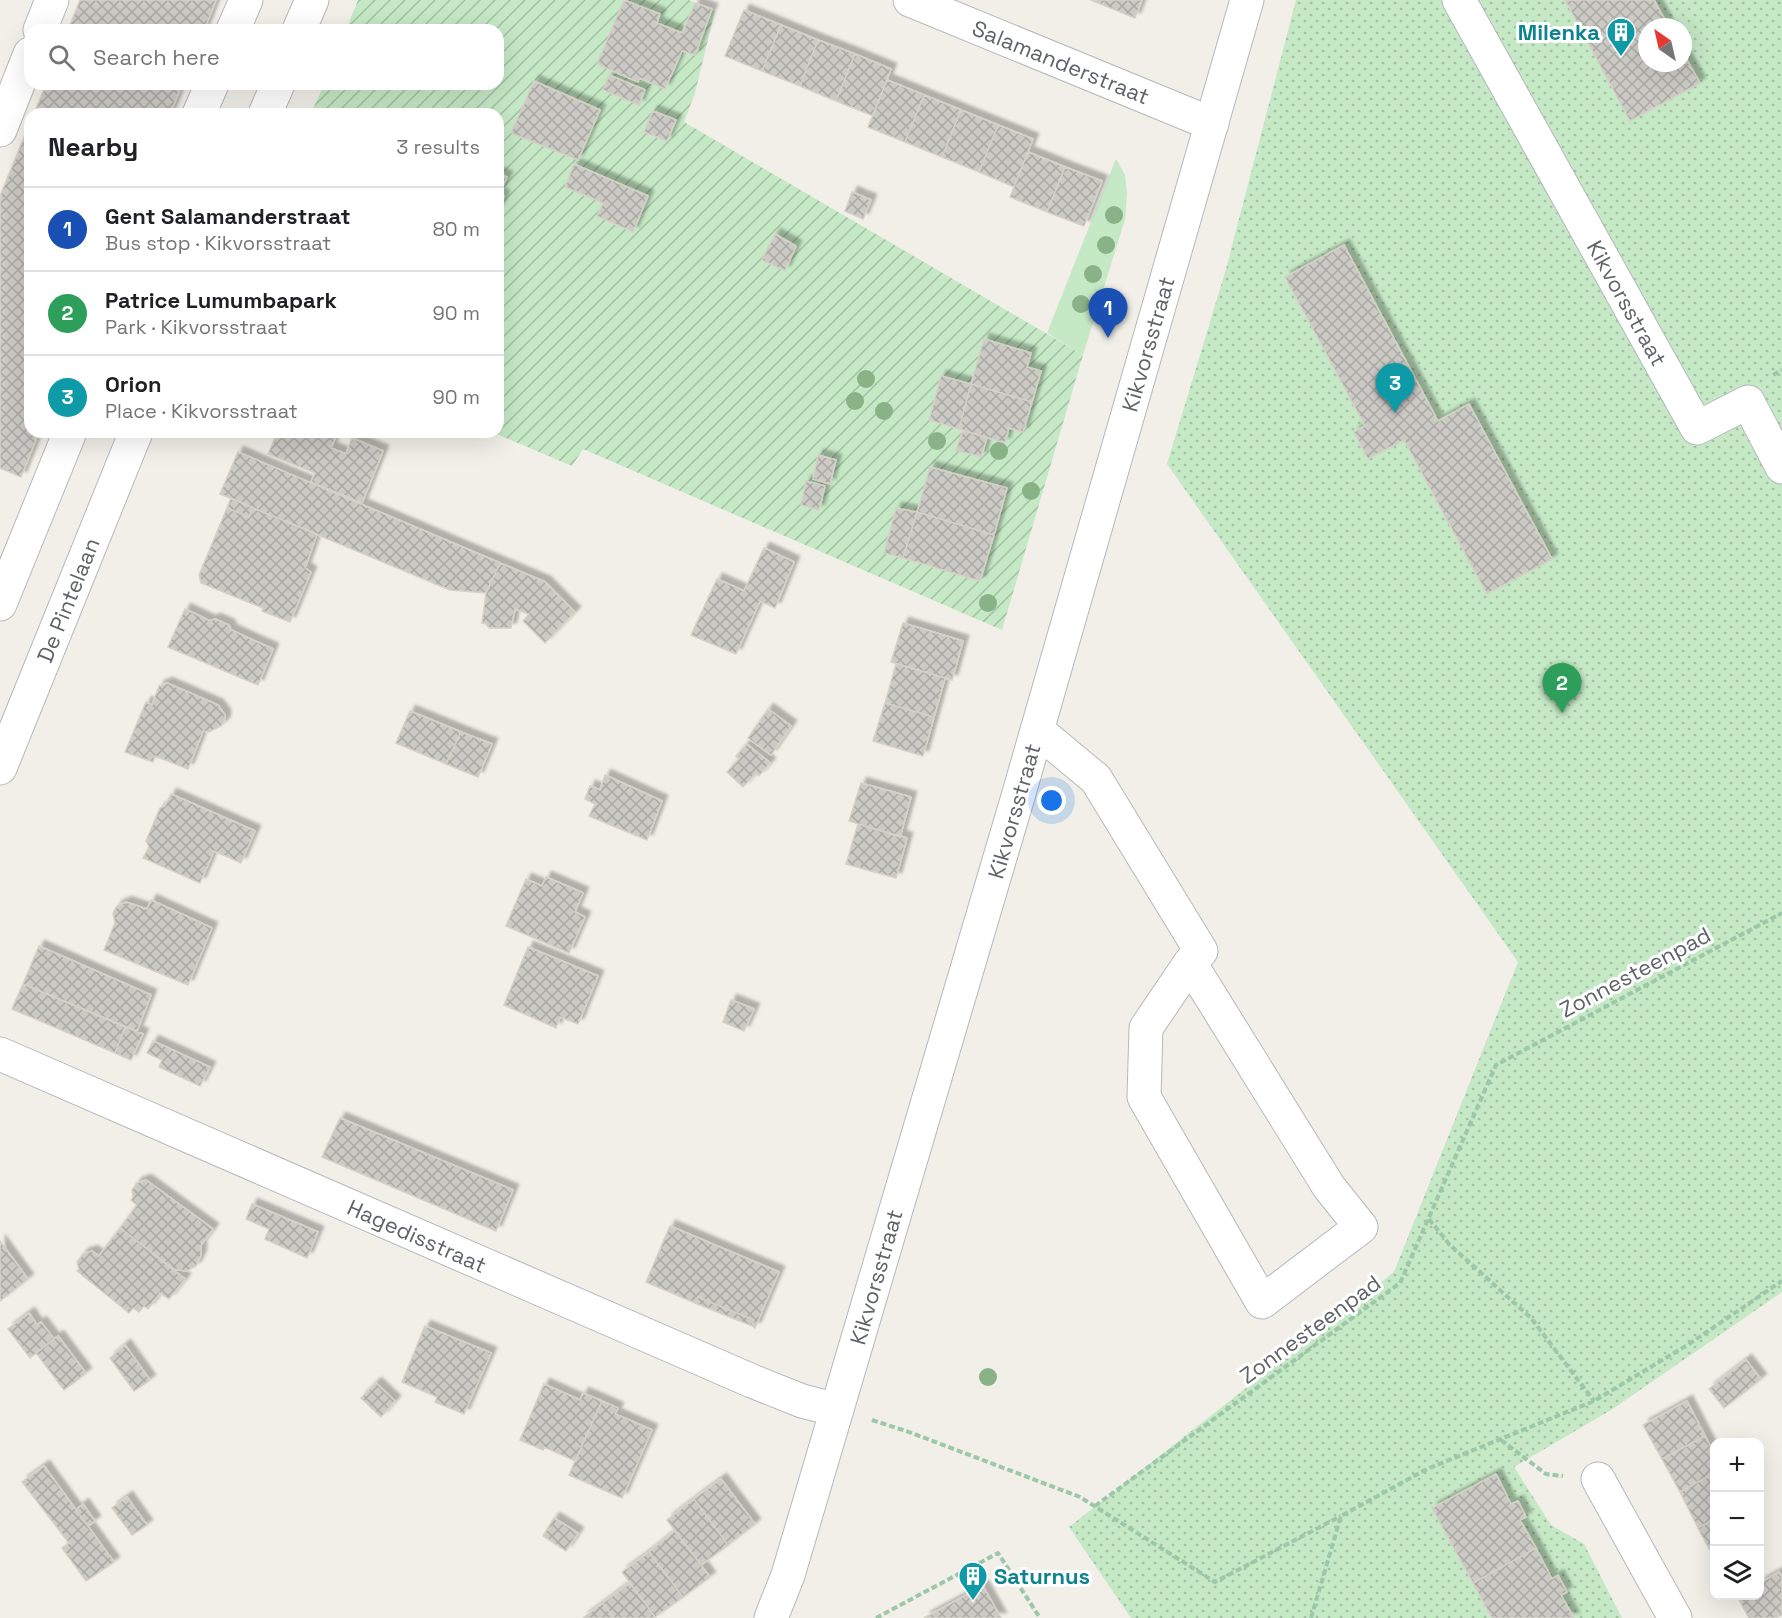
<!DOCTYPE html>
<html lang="en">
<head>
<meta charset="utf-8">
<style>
  body { margin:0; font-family:"Space Grotesk",sans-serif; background:#f2f2f2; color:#202124 }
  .controls { position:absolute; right:18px; bottom:18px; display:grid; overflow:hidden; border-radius:12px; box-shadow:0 6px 24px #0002 }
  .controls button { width:54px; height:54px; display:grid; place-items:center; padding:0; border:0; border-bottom:2px solid #e0e0e0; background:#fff; color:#202124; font:30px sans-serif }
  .compass { position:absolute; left:1638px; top:18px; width:54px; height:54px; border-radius:50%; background:#fff; box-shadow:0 6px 24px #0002; rotate:326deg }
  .you { position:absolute; left:1052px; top:801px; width:21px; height:21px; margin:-15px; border:4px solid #fff; border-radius:50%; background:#1a73e8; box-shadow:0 0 0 9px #1a73e833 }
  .badge { display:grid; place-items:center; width:39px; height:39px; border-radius:50%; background:#ea4335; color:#fff; font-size:20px; font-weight:700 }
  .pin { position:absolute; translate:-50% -50px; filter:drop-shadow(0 2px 3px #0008) }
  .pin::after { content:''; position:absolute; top:32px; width:21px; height:18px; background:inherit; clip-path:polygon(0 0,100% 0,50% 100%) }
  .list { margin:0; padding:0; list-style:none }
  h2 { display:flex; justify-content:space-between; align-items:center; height:78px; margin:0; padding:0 24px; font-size:26px }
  h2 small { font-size:20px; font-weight:400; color:#757577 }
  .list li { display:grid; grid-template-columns:39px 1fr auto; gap:18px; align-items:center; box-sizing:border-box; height:84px; padding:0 24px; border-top:2px solid #e0e0e0 }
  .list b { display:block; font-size:22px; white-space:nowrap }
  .list p { margin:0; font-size:20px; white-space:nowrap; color:#757577 }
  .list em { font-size:20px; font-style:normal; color:#757577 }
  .icon { flex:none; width:33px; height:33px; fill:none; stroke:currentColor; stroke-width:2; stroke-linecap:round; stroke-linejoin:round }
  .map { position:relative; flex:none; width:1782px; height:1618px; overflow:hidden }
  .search { position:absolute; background:#fff; box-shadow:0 6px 24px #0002; left:24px; top:24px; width:480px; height:66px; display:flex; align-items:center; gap:15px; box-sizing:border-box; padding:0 21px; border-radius:18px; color:#757577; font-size:22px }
  .panel { position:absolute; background:#fff; box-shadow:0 6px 24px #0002; left:24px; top:108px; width:480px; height:330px; border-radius:18px }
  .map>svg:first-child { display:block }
  .grass { fill:#c5e8c5 }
  .park { fill:url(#park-dots); fill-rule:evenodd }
  .garden { fill:url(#garden-furrows) }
  .building { fill:url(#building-cross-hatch); stroke:#d6d1c6; stroke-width:1.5; filter:url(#shadow) }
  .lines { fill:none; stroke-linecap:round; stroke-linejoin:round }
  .minor-casing { stroke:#b5b8bc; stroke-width:35 }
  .path { stroke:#9cc7a9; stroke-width:4; stroke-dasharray:6 3; stroke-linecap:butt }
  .minor { stroke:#fff; stroke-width:33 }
  .tree { fill:#89b387 }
  .labels { text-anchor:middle; stroke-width:6; stroke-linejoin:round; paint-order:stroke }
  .culture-label { font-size:22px; font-weight:bold; fill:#0d838f; stroke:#fff; text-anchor:end }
  .street-label { font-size:22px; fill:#5f6368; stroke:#fff }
</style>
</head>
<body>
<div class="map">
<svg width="1782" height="1618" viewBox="0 0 1782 1618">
  <defs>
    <pattern id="park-dots" width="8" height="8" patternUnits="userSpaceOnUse" patternTransform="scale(1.5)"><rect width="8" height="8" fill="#c5e8c5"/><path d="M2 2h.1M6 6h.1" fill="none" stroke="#a3c0a4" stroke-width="1.8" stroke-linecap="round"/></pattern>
    <pattern id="garden-furrows" width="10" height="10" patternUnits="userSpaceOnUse" patternTransform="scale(1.5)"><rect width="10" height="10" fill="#c5e8c5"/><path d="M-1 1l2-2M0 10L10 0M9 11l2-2" fill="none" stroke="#a3c0a4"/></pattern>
    <pattern id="building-cross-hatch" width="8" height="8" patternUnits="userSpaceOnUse" patternTransform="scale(1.5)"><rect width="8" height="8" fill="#cccac5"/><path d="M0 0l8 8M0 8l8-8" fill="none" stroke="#a9a8a4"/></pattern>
    <filter id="shadow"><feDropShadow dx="5.5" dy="-5.5" stdDeviation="1.5" flood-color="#0004"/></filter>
  </defs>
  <rect width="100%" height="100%" fill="#f1efe8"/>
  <!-- grass -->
  <path class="grass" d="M 1116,159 L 1125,175 L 1127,194 L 1125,219 L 1083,355 L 1047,333 Z"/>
  <!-- park -->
  <path class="park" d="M 1296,0 L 1782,0 L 1782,1292 L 1611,1410 L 1514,1467 L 1551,1525 L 1584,1544 L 1622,1618 L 1131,1618 L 1069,1527 L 1394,1272 L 1518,962 L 1167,464 L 1226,269 ZM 1647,27 L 1683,27 L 1683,63 L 1647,63 Z"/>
  <!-- garden -->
  <path class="garden" d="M 358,0 L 689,0 L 715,11 L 695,93 L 684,122 L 1083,355 L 1002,630 L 583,449 L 572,466 L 492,432 L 498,432 L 498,114 L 311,114 L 324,84 L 498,84 L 498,30 L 346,30 Z"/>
  <!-- building -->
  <path class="building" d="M 80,0 L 216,0 L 204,30 L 68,30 Z
    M 624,0 L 660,14 L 657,23 L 682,33 L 695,3 L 712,9 L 695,55 L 682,51 L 665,89 L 640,78 L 638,82 L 597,64 Z
    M 1091,0 L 1142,0 L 1135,18 Z
    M 1565,0 L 1654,0 L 1669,27 L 1647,27 L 1647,63 L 1683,63 L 1683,53 L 1700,83 L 1630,121 Z
    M 744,10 L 781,25 L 762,71 L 725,56 Z
    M 781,25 L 818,40 L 800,86 L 762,71 Z
    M 818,40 L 855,54 L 836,101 L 800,86 Z
    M 855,54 L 891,69 L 873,116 L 836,101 Z
    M 609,75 L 645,90 L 639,105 L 603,90 Z
    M 887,80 L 924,95 L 905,142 L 868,127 Z
    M 534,81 L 600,110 L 578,160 L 511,133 Z
    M 46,84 L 182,84 L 170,114 L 34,114 Z
    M 924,95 L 961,110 L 942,157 L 905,142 Z
    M 961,110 L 998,125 L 979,172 L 942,157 Z
    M 653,111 L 676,120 L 667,141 L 644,132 Z
    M 30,123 L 30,432 L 39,432 L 21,477 L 0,468 L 0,196 Z
    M 998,125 L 1033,139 L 1014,187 L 979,172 Z
    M 1028,152 L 1065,167 L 1047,212 L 1010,197 Z
    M 574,164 L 648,196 L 633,232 L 597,216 L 603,203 L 565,187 Z
    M 1065,167 L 1102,181 L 1084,226 L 1047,212 Z
    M 498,173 L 507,177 L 499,194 L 504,196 L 498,210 Z
    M 852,192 L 871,200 L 863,219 L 845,211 Z
    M 775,234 L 796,246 L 785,271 L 762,260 Z
    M 1344,245 L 1438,421 L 1469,404 L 1552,559 L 1487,594 L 1404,440 L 1368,459 L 1354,432 L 1365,426 L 1285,277 Z
    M 984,339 L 1031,353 L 1027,367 L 1041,371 L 1032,402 L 971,384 Z
    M 941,376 L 971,384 L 959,429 L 929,420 Z
    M 971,384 L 1032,402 L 1023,432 L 1009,428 L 1005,443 L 959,429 Z
    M 963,430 L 987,438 L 981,457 L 956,450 Z
    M 273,432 L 338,432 L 331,448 L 346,454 L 352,438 L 383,451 L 362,503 L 311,482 L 315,473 L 268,454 L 275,438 L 271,436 Z
    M 238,452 L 500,563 L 486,593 L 450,590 L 220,494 Z
    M 818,455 L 836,460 L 830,484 L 813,479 Z
    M 930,467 L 1007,488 L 994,535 L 917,512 Z
    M 806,481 L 825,486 L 819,510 L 801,505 Z
    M 231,498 L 253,508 L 249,517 L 227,508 Z
    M 227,508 L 249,517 L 253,508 L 317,534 L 305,568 L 311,572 L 290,622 L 262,611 L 263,608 L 201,583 L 199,575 Z
    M 896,508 L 917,512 L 903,558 L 884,553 Z
    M 917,512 L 994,535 L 980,581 L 903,558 Z
    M 764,548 L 794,562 L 775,608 L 760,601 L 736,654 L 691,635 L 717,579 L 744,591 Z
    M 500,563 L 545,582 L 575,612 L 545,643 L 523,621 L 529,614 L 515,609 L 511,628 L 489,628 L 486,624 L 482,623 L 486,593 Z
    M 185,609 L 210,621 L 215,619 L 229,625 L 231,630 L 273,649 L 258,685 L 168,647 Z
    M 903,623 L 963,641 L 952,680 L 891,662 Z
    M 896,664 L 945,678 L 934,717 L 885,703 Z
    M 167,683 L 218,705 L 225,715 L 225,721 L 221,726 L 209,732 L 203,731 L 188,769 L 155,756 L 153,762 L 125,752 L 146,702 L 152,705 L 159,686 Z
    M 885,703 L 934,717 L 923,756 L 873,741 Z
    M 768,709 L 791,726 L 771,755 L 748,738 Z
    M 410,711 L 461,732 L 446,764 L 396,743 Z
    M 461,732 L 492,744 L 478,777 L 446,764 Z
    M 747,744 L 770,763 L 759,776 L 756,773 L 743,787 L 727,772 L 739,759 L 736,756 Z
    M 605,775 L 662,801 L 647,840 L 589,816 L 595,804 L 585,799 L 590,786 L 600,790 Z
    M 861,783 L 911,797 L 900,837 L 849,821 Z
    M 171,794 L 255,831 L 241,863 L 214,851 L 200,883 L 143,858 L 149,847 L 146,841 L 160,808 L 165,806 Z
    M 858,824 L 907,838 L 896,878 L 846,864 Z
    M 546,877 L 583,893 L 575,912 L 585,917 L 569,953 L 506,926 L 526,879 L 542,886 Z
    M 151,900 L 212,928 L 188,985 L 104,950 L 115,923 L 113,913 L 117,906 L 126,902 L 147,909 Z
    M 39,946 L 151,995 L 137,1031 L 23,984 Z
    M 528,947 L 598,976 L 578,1024 L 560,1017 L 556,1028 L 504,1005 Z
    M 23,984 L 125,1027 L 115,1053 L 12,1009 Z
    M 731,1000 L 754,1009 L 744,1031 L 723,1022 Z
    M 125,1027 L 143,1034 L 131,1060 L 115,1053 Z
    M 153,1041 L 210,1067 L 200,1086 L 159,1067 L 162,1060 L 147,1053 Z
    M 340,1118 L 513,1190 L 496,1231 L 322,1157 Z
    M 146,1180 L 213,1229 L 201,1245 L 201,1255 L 196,1266 L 186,1271 L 174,1269 L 120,1228 L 137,1205 L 131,1200 L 133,1197 L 132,1190 L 137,1183 Z
    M 252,1204 L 318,1232 L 307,1258 L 265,1239 L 269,1229 L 246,1219 Z
    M 670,1226 L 779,1272 L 755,1328 L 752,1326 L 754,1320 L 698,1297 L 695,1303 L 646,1282 Z
    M 120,1228 L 185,1279 L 169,1299 L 160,1293 L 148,1309 L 144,1306 L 139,1312 L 133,1308 L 129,1313 L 77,1271 L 79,1269 L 77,1262 L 83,1254 L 92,1251 L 99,1256 Z
    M 0,1241 L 28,1279 L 0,1301 Z
    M 698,1297 L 754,1320 L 752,1326 L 695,1303 Z
    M 29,1313 L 37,1325 L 41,1322 L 54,1339 L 30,1358 L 8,1329 Z
    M 425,1326 L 491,1353 L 464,1414 L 435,1402 L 437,1397 L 402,1382 Z
    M 58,1336 L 86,1373 L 64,1390 L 36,1353 Z
    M 125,1345 L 150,1380 L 134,1391 L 110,1358 Z
    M 1746,1360 L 1761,1379 L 1724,1408 L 1709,1389 Z
    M 376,1383 L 395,1401 L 381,1417 L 361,1398 Z
    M 544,1384 L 580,1400 L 583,1393 L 602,1401 L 575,1461 L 544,1447 L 543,1450 L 520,1440 Z
    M 602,1401 L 618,1408 L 615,1414 L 652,1430 L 622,1498 L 569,1475 Z
    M 1687,1401 L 1705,1436 L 1662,1459 L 1643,1425 Z
    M 1705,1436 L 1714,1453 L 1714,1473 L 1680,1492 L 1662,1459 Z
    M 44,1466 L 114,1562 L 86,1581 L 62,1548 L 69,1543 L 22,1482 Z
    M 1714,1473 L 1714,1519 L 1698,1528 L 1680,1492 Z
    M 1496,1474 L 1511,1504 L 1518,1501 L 1526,1517 L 1520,1520 L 1536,1548 L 1473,1583 L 1432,1508 Z
    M 721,1479 L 755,1524 L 728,1545 L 694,1499 Z
    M 127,1497 L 147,1525 L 132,1535 L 112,1508 Z
    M 694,1499 L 728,1545 L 701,1565 L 667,1520 Z
    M 83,1504 L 95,1521 L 88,1526 L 76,1510 Z
    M 554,1518 L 578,1533 L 566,1551 L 543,1536 Z
    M 1714,1519 L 1714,1558 L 1698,1528 Z
    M 675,1531 L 710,1577 L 683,1597 L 649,1552 Z
    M 1536,1548 L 1552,1579 L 1558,1575 L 1567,1592 L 1561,1595 L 1574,1618 L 1492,1618 L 1473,1583 Z
    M 649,1552 L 683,1597 L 655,1617 L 622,1572 Z
    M 1779,1572 L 1782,1577 L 1782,1615 L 1776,1618 L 1749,1618 L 1737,1596 L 1760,1596 L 1760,1583 Z
    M 630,1583 L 647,1606 L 656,1618 L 614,1618 L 603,1603 Z
    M 983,1586 L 1001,1618 L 924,1618 Z
    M 603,1603 L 614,1618 L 583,1618 Z"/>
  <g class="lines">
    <!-- minor casing -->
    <g class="minor-casing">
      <path id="minor" d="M 910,0 L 1212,124
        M 1459,0 L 1697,428 L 1748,402 L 1782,467
        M 40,30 L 52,0
        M 233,30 L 246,0
        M 299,30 L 312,0
        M 199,114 L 212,84
        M 265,114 L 278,84
        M 0,130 L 30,54
        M 0,604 L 70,432
        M 1037,730 L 1096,779 L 1201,951 L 1190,963 L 1329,1187 L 1361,1227 L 1262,1302 L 1144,1097 L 1146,1028 L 1190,963
        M 0,768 L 136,432
        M 0,1054 L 752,1381 L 802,1401 L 837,1410
        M 1598,1479 L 1675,1618
        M 771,1618 L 788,1575 L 1017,800 L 1247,0"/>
    </g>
    <!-- path -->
    <path class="path" d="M 1773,375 L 1782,370
      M 1429,1219 L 1449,1244 L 1531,1318 L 1594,1401
      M 872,1420 L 909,1432 L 1080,1497 L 1215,1582 L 1341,1516
      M 1501,1440 L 1546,1474 L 1563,1476
      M 1095,1506 L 1400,1283 L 1496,1065 L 1782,913
      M 876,1618 L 998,1553 L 1040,1618
      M 1311,1618 L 1341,1516 L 1427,1469 L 1594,1401 L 1689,1344 L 1782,1281"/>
    <!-- minor -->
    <use href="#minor" class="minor"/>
  </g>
  <!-- trees -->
  <g class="tree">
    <circle cx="1114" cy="215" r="9"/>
    <circle cx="1106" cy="245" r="9"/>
    <circle cx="1093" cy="274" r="9"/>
    <circle cx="1081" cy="304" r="9"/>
    <circle cx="866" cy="379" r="9"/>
    <circle cx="855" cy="401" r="9"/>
    <circle cx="884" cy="411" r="9"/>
    <circle cx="937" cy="441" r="9"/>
    <circle cx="999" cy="451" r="9"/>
    <circle cx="1031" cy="491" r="9"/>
    <circle cx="988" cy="603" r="9"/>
    <circle cx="988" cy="1377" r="9"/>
  </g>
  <!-- icons -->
  <defs>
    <g id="building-pin" transform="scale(1.5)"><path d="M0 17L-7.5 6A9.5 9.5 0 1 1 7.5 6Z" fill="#0f9aa8" stroke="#fff"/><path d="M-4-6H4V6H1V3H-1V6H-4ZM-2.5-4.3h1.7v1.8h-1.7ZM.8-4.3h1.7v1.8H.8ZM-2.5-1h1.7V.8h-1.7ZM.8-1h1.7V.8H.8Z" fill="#fff"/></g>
  </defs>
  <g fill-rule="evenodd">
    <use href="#building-pin" x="1621" y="32"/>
    <use href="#building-pin" x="973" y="1576"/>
  </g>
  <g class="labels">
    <!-- culture labels -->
    <g class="culture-label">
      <text x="1600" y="40">Milenka</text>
      <text x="994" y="1584" text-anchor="start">Saturnus</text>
    </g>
    <!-- street labels -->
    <g class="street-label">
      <text transform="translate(1061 62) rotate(22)" y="8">Salamanderstraat</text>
      <text transform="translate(1627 303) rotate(61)" y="8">Kikvorsstraat</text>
      <text transform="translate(1148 344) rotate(-74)" y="8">Kikvorsstraat</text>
      <text transform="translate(68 600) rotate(-68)" y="8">De Pintelaan</text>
      <text transform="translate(1014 811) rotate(-74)" y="8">Kikvorsstraat</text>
      <text transform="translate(1635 972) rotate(-28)" y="8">Zonnesteenpad</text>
      <text transform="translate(417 1236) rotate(24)" y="8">Hagedisstraat</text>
      <text transform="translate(876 1277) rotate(-74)" y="8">Kikvorsstraat</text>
      <text transform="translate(1310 1329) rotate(-36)" y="8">Zonnesteenpad</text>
    </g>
  </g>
</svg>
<div class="controls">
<button>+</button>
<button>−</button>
<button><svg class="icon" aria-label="layers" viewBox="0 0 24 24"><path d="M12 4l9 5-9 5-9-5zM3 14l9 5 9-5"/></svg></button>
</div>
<svg class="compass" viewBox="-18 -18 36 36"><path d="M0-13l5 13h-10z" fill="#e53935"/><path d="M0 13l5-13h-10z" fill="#757577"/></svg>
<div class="you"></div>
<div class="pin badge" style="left:1108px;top:338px;background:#1a4fb4">1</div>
<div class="pin badge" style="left:1562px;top:713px;background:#2e9e5b">2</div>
<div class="pin badge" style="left:1395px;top:413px;background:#0f9aa8">3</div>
<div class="search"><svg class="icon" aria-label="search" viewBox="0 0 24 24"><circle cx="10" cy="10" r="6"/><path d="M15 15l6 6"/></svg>Search here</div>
<section class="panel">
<h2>Nearby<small>3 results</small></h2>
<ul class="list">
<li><span class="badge" style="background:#1a4fb4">1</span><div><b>Gent Salamanderstraat</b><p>Bus stop · Kikvorsstraat</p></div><em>80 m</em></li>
<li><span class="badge" style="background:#2e9e5b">2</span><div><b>Patrice Lumumbapark</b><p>Park · Kikvorsstraat</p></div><em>90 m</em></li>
<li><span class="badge" style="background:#0f9aa8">3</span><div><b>Orion</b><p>Place · Kikvorsstraat</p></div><em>90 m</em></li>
</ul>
</section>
</div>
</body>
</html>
